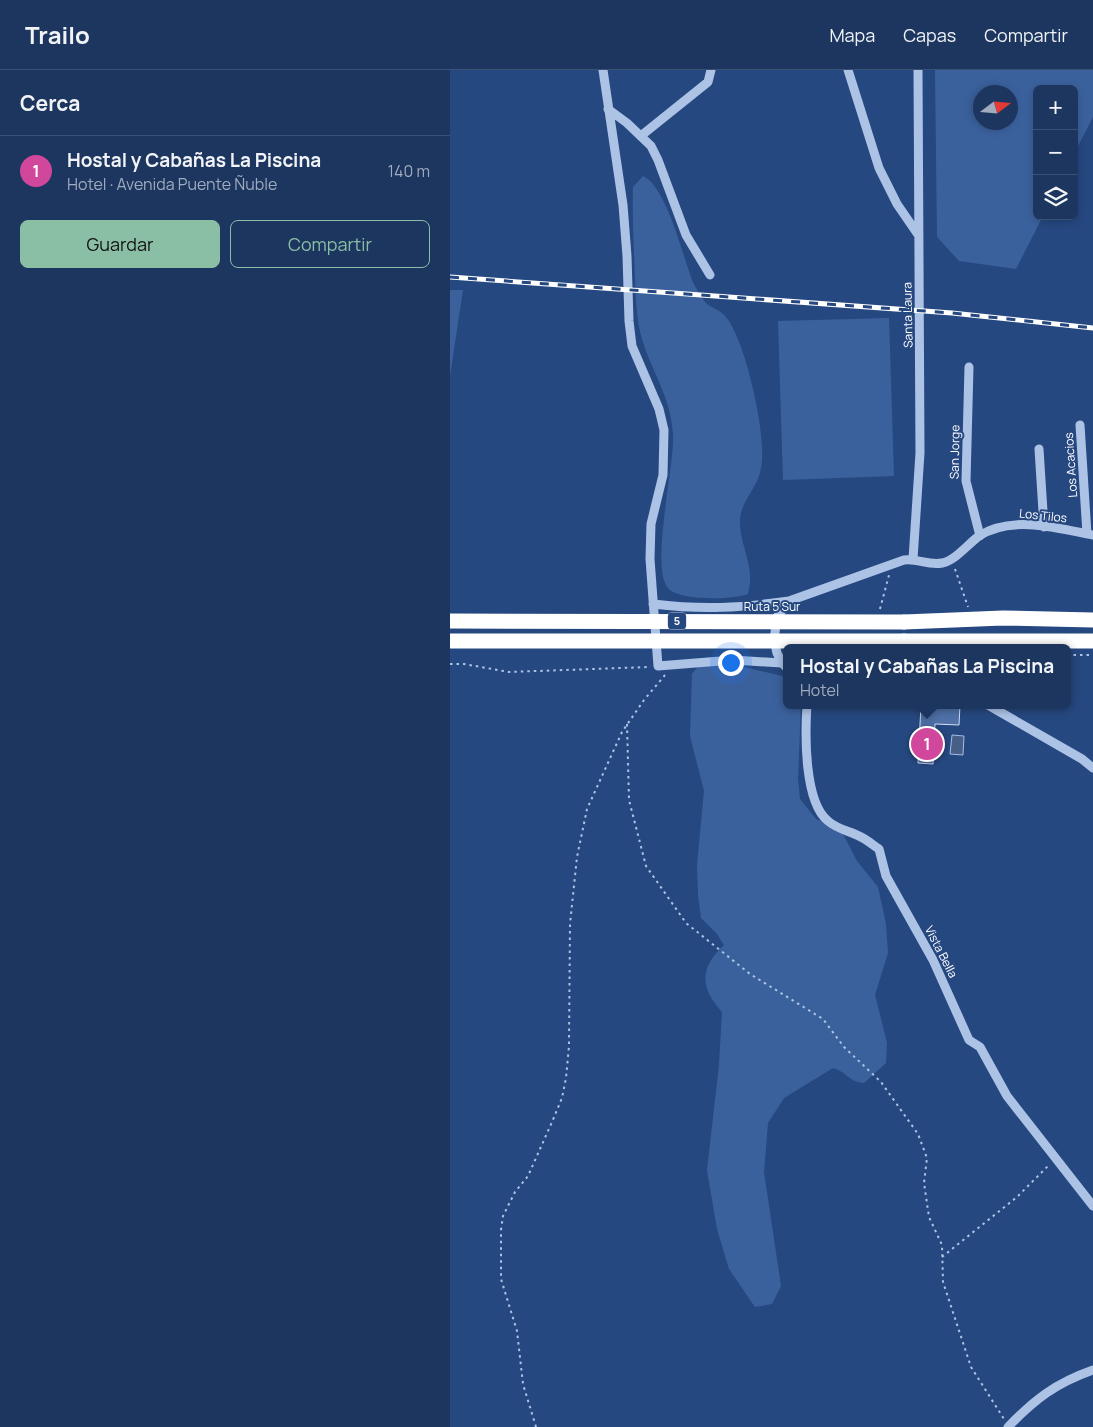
<!DOCTYPE html>
<html lang="es">
<head>
<meta charset="utf-8">
<style>
  body { margin:0; font-family:Manrope,sans-serif; background:#253e66; color:#f1f3f6 }
  .controls { position:absolute; right:15px; top:15px; display:grid; overflow:hidden; border-radius:8px; box-shadow:0 2px 8px #0003 }
  .controls button { width:45px; height:45px; display:grid; place-items:center; padding:0; border:0; border-bottom:1px solid #3a5075; background:#1c3660; color:#f1f3f6; font:25px sans-serif }
  .compass { position:absolute; left:523px; top:15px; width:45px; height:45px; border-radius:50%; background:#1c3660; box-shadow:0 2px 8px #0003; rotate:74deg }
  .you { position:absolute; left:280px; top:592px; width:18px; height:18px; margin:-12px; border:4px solid #fff; border-radius:50%; background:#1a73e8; box-shadow:0 0 0 8px #1a73e833 }
  .badge { display:grid; place-items:center; width:32px; height:32px; border-radius:50%; background:#8abfa5; color:#fff; font-size:16px; font-weight:700 }
  .pin { position:absolute; translate:-50% -50%; border:2px solid #fff; box-shadow:0 1px 5px #0006 }
  .popup { position:absolute; left:333px; top:574px; width:288px; height:65px; box-sizing:border-box; display:grid; place-content:center; border-radius:8px; background:#1c3660; filter:drop-shadow(0 1px 4px #0005); font-size:16px; white-space:nowrap; color:#a0abbd }
  .popup b { font-size:19px; color:#f1f3f6 }
  .popup::after { content:''; position:absolute; left:50%; top:100%; margin-left:-10px; border:10px solid transparent; border-top-color:#1c3660 }
  .list { margin:0; padding:0; list-style:none }
  h2 { display:flex; justify-content:space-between; align-items:center; height:65px; margin:0; padding:0 20px; font-size:21px }
  h2 small { font-size:16px; font-weight:400; color:#a0abbd }
  .list li { display:grid; grid-template-columns:32px 1fr auto; gap:15px; align-items:center; box-sizing:border-box; height:70px; padding:0 20px; border-top:1px solid #3a5075 }
  .list b { display:block; font-size:19px; white-space:nowrap }
  .list p { margin:0; font-size:16px; white-space:nowrap; color:#a0abbd }
  .list em { font-size:16px; font-style:normal; color:#a0abbd }
  .actions { display:flex; gap:10px; padding:15px 20px }
  .actions a { flex:1; padding:11px 0; border:1px solid #8abfa5; border-radius:8px; text-align:center; font-size:18px; color:#8abfa5 }
  .actions .main { background:#8abfa5; color:#111 }
  .icon { flex:none; width:28px; height:28px; fill:none; stroke:currentColor; stroke-width:2; stroke-linecap:round; stroke-linejoin:round }
  .map { position:relative; flex:none; width:643px; height:1357px; overflow:hidden }
  header { display:flex; align-items:center; gap:30px; box-sizing:border-box; height:70px; padding:0 25px; background:#1c3660; border-bottom:1px solid #3a5075 }
  header strong { font-size:24px }
  nav { display:flex; gap:28px; margin-inline-start:auto; font-size:18px }
  main { display:flex }
  aside { flex:1; background:#1c3660 }
  .map>svg:first-child { display:block }
  .green { fill:#3b619d; fill-rule:evenodd }
  .water { fill:#475f87; stroke:#a1bee6 }
  .building { fill:#4f71a8; stroke:#d0dff5 }
  .lines { fill:none; stroke-linecap:round; stroke-linejoin:round }
  .path { stroke:#adc3e6; stroke-width:2; stroke-dasharray:2.5 4; stroke-linecap:butt }
  .minor { stroke:#adc3e6; stroke-width:9 }
  .highway { stroke:#fff; stroke-width:15 }
  .rail-casing { stroke:#fff; stroke-width:5 }
  .rail { stroke:#264880; stroke-width:3; stroke-dasharray:9; stroke-linecap:butt }
  .highway-bridge { stroke:#fff; stroke-width:15 }
  .labels { text-anchor:middle; stroke-width:4; stroke-linejoin:round; paint-order:stroke }
  .shield { fill:#264880; stroke:#bec8d9; stroke-width:1 }
  .shield-label { font-size:11px; font-weight:bold; fill:#fff }
  .street-label { font-size:12px; fill:#fff; stroke:#264880 }
</style>
</head>
<body>
<header>
<strong>Trailo</strong>
<nav><a>Mapa</a><a>Capas</a><a>Compartir</a></nav>
</header>
<main>
<aside>
<h2>Cerca<small></small></h2>
<ul class="list">
<li><span class="badge" style="background:#d1479c">1</span><div><b>Hostal y Cabañas La Piscina</b><p>Hotel · Avenida Puente Ñuble</p></div><em>140 m</em></li>
</ul>
<div class="actions"><a class="main">Guardar</a><a>Compartir</a></div>
</aside>
<div class="map">
<svg width="643" height="1357" viewBox="0 0 643 1357">
  <rect width="100%" height="100%" fill="#264880"/>
  <!-- green -->
  <path class="green" d="M 485,0 L 643,0 L 643,47 L 624,84 L 624,19 L 587,19 L 587,146 L 593,146 L 566,199 L 509,191 L 487,167 ZM 560,22 L 560,52 L 530,52 L 530,22 Z
    M 193,106 C 216,116 233,186 242,210 C 245,217 251,227 256,233 C 260,237 267,239 272,243 C 280,250 285,262 289,272 C 300,299 317,370 311,398 C 308,418 291,430 290,450 C 289,468 299,487 300,505 C 301,511 299,518 298,524 C 282,530 229,531 218,518 C 200,497 225,395 223,364 C 221,328 203,304 193,272 C 186,252 186,228 185,208 C 184,178 182,148 183,117 Z
    M 0,220 L 13,220 L 0,306 Z
    M 439,248 L 444,406 L 333,410 L 328,251 Z
    M 250,594 L 289,596 L 337,607 L 337,635 L 351,635 L 348,709 L 350,729 L 366,749 L 391,760 L 407,791 L 428,817 L 436,854 L 438,883 L 425,925 L 437,973 L 436,993 L 414,1013 C 397,1011 397,1002 383,998 L 334,1028 L 318,1053 L 314,1102 L 331,1216 L 322,1234 L 305,1237 L 279,1199 L 267,1159 L 257,1100 L 269,995 L 272,942 C 250,917 249,899 274,875 L 267,864 L 251,848 L 248,825 L 247,795 L 254,721 L 240,666 L 242,604 Z"/>
  <!-- water -->
  <path class="water" d="M 502,665 L 514,666 L 513,685 L 500,684 Z"/>
  <!-- building -->
  <path class="building" d="M 471,635 L 510,635 L 509,655 L 485,654 L 483,694 L 468,693 Z"/>
  <g class="lines">
    <!-- path -->
    <path class="path" d="M 505,499 L 518,537
      M 430,539 L 439,505
      M 617,585 L 643,585
      M 0,594 L 14,594 L 59,602 L 199,597
      M 177,654 L 179,730 L 196,796 L 236,853 L 300,904 L 373,949 L 394,977 L 431,1012 L 468,1064 L 477,1088 L 474,1113 L 479,1147 L 492,1175 L 493,1212 L 521,1297 L 554,1349
      M 492,1187 L 567,1127 L 600,1094
      M 86,1357 L 73,1314 L 67,1261 L 51,1209 L 51,1160 L 53,1146 L 65,1122 L 78,1106 L 102,1052 L 112,1028 L 116,1008 L 119,976 L 120,854 L 127,787 L 137,739 L 172,662 L 194,630 L 215,605"/>
    <!-- minor -->
    <path class="minor" d="M 153,0 L 173,135 L 177,186 L 179,251 L 182,276 L 209,339 L 214,360 L 213,405 L 201,454 L 200,489 L 208,596 L 283,590 L 332,593
      M 398,0 L 429,98 L 447,134 L 469,166
      M 158,39 L 177,53 L 201,76 L 208,90 L 236,165 L 260,205
      M 192,65 L 258,12 L 261,0
      M 519,297 L 516,411 L 530,466
      M 630,355 L 637,464
      M 589,379 L 594,457
      M 463,489 L 470,383 L 468,0
      M 203,534 C 253,540 289,538 339,531
      M 337,598 L 332,593 L 327,583 L 324,570 L 327,547 L 339,531 L 454,490 C 467,488 479,496 492,493 C 506,490 518,474 529,466 C 561,445 608,458 643,465
      M 357,635 C 355,664 354,732 378,751 C 387,759 399,761 409,766 C 416,769 423,775 429,779 L 436,806 L 483,890 L 519,970 L 530,977 L 557,1026 L 643,1136
      M 538,635 L 632,689 L 643,698
      M 558,1357 C 585,1329 606,1313 643,1300"/>
    <!-- highway -->
    <path class="highway" d="M 454,552 L 553,548 L 643,550
      M 454,571 L 643,571"/>
    <!-- rail casing -->
    <g class="rail-casing">
      <path id="rail" d="M 0,207 L 502,243 L 643,258"/>
    </g>
    <!-- rail -->
    <use href="#rail" class="rail"/>
    <!-- highway-bridge -->
    <path class="highway-bridge" d="M 0,551 L 454,552
      M 0,571 L 454,571"/>
  </g>
  <g class="labels">
    <!-- shield labels -->
    <rect class="shield" x="218" y="542.5" width="18" height="17" rx="4"/>
    <g class="shield-label">
      <text x="227" y="555">5</text>
    </g>
    <!-- street labels -->
    <g class="street-label">
      <text transform="translate(458 245) rotate(-91)" y="4">Santa Laura</text>
      <text transform="translate(505 382) rotate(-89)" y="4">San Jorge</text>
      <text transform="translate(621 395) rotate(-94)" y="4">Los Acacios</text>
      <text transform="translate(593 446) rotate(6)" y="4">Los Tilos</text>
      <text x="322" y="541">Ruta 5 Sur</text>
      <text transform="translate(491 882) rotate(63)" y="4">Vista Bella</text>
    </g>
  </g>
</svg>
<div class="controls">
<button>+</button>
<button>−</button>
<button><svg class="icon" aria-label="layers" viewBox="0 0 24 24"><path d="M12 4l9 5-9 5-9-5zM3 14l9 5 9-5"/></svg></button>
</div>
<svg class="compass" viewBox="-18 -18 36 36"><path d="M0-13l5 13h-10z" fill="#e53935"/><path d="M0 13l5-13h-10z" fill="#a0abbd"/></svg>
<div class="you"></div>
<div class="pin badge" style="left:477px;top:674px;background:#d1479c">1</div>
<div class="popup"><b>Hostal y Cabañas La Piscina</b>Hotel</div>
</div>
</main>
</body>
</html>
